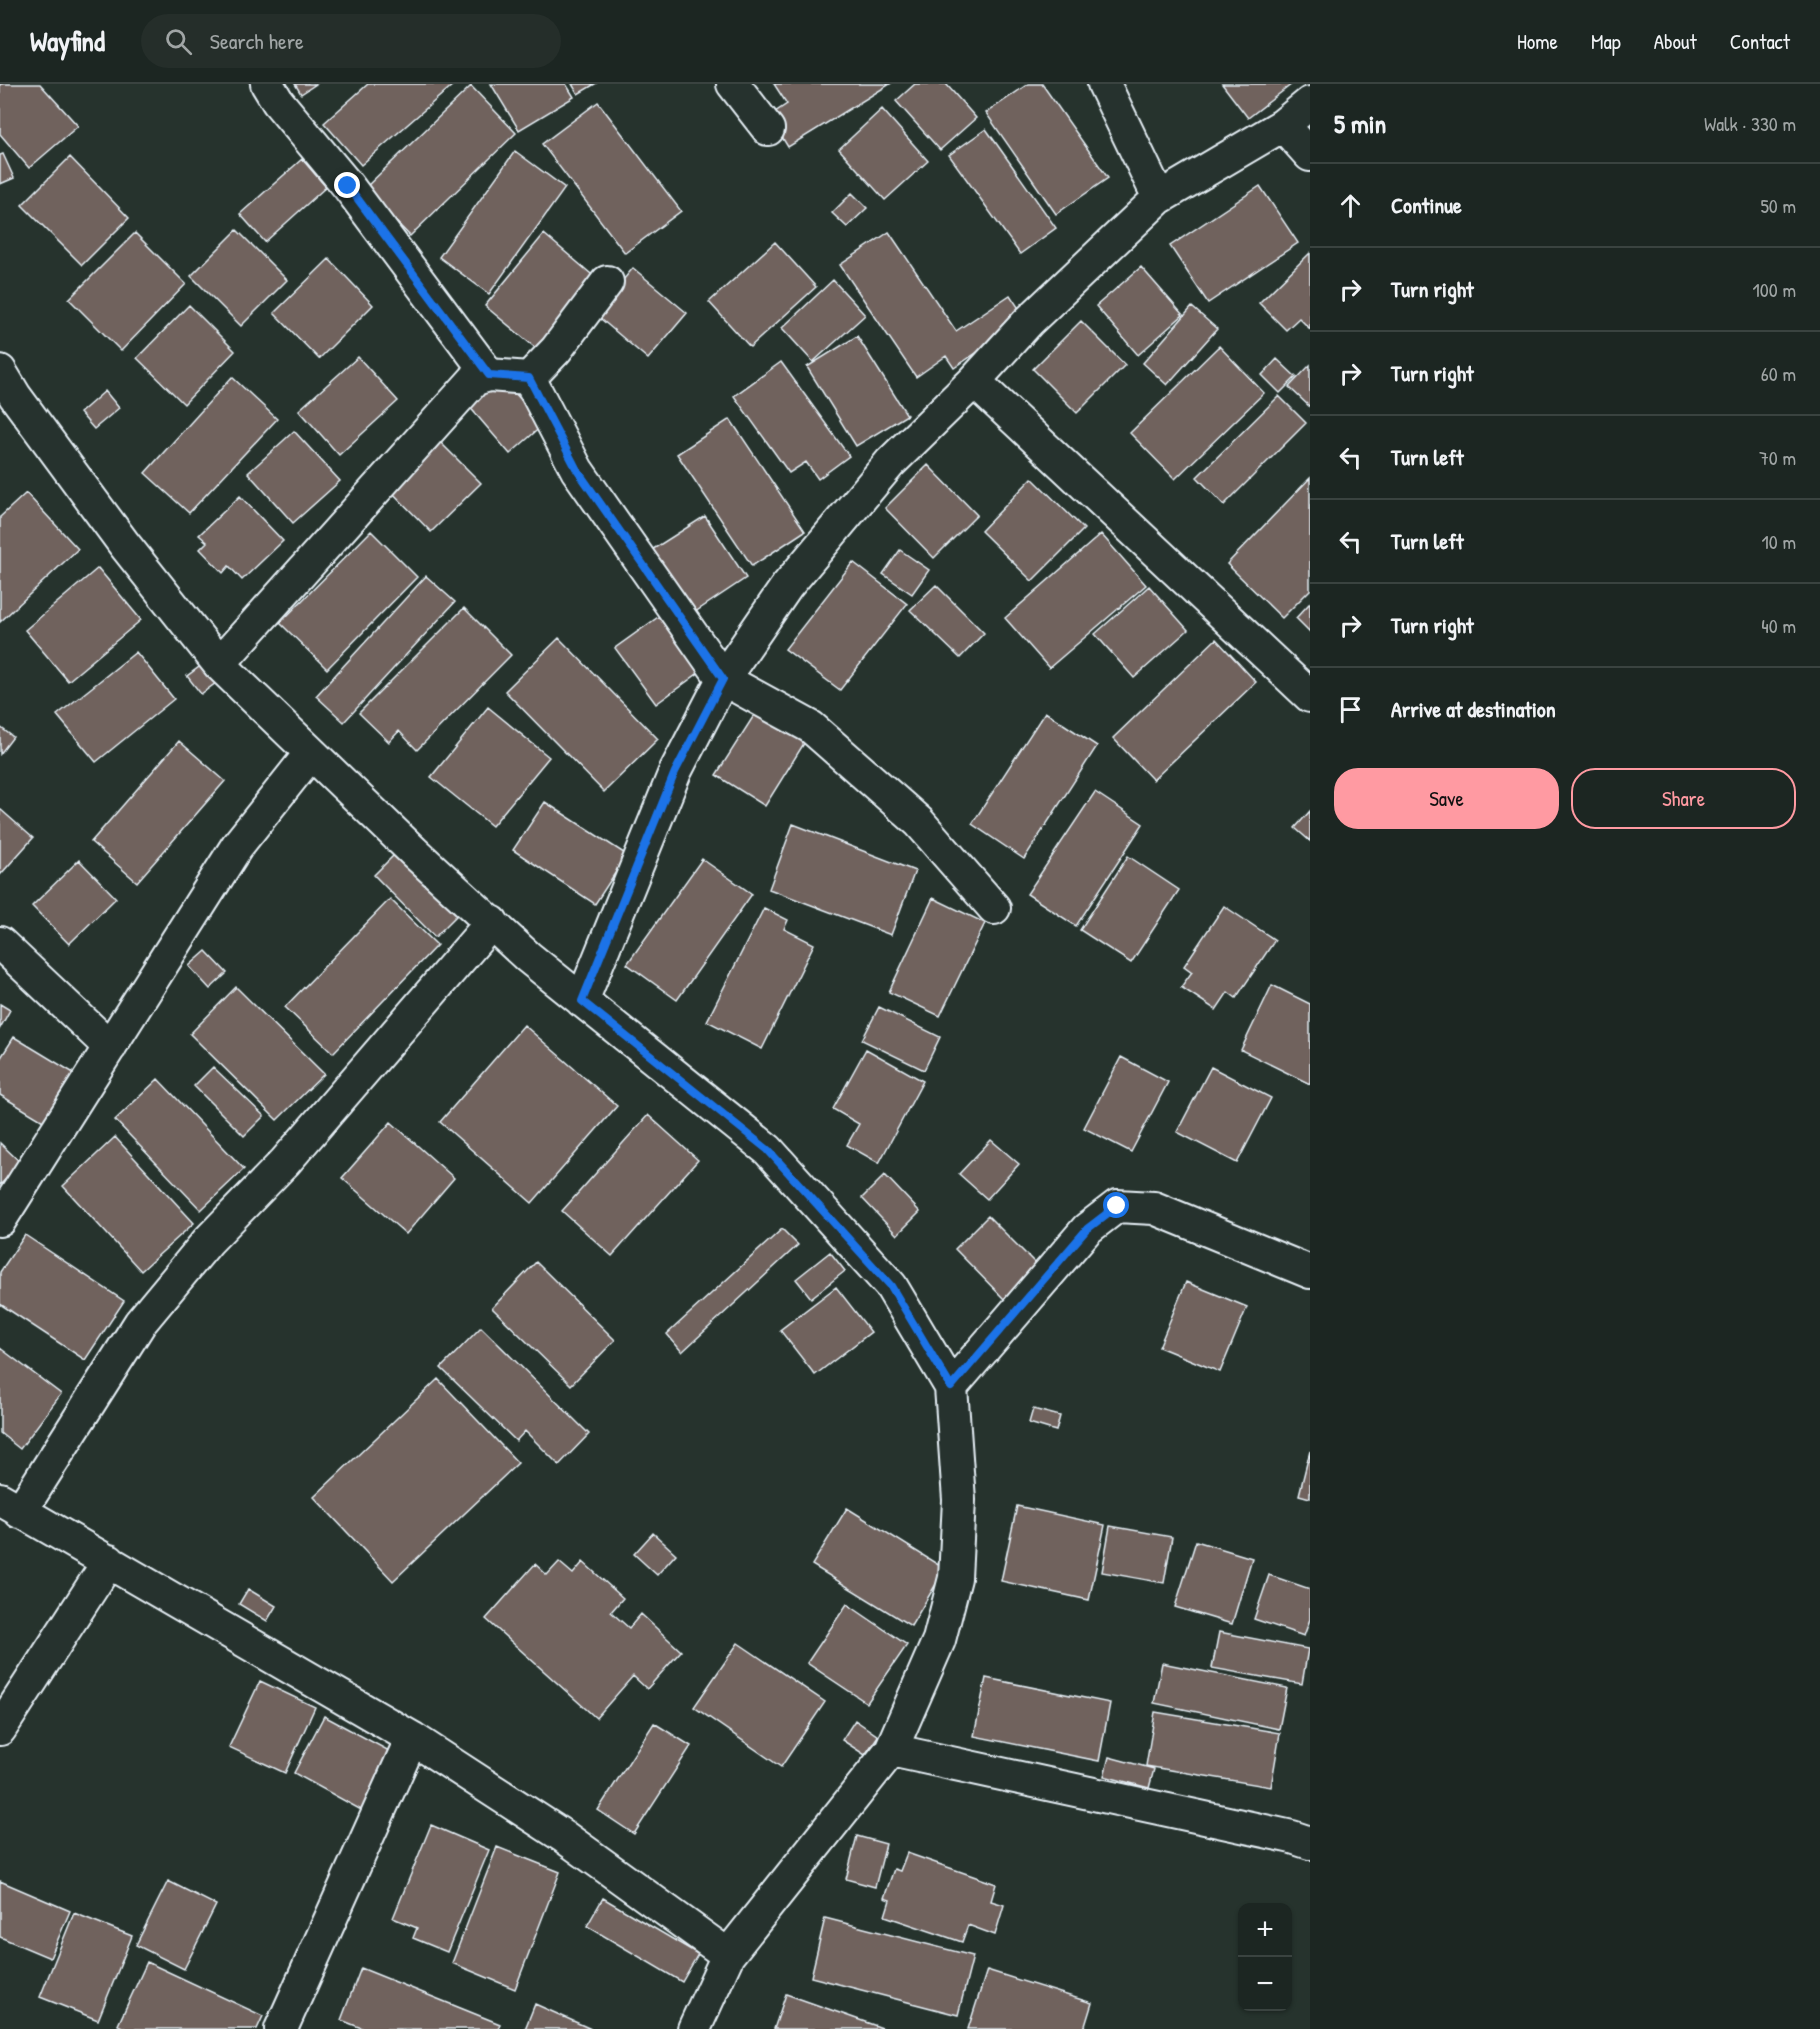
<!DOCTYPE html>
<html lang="en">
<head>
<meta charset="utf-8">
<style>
  body { margin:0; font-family:"Patrick Hand",sans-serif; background:#252e2a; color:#f1f3f6 }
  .controls { position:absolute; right:18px; bottom:18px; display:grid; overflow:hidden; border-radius:12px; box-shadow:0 2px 4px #0004 }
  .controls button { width:54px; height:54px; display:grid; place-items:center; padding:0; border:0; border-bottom:2px solid #3a4340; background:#1c2622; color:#f1f3f6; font:30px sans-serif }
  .stop { position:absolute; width:18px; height:18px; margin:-14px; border:4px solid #1a73e8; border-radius:50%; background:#fff }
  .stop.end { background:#1a73e8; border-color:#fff; box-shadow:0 2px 6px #0008 }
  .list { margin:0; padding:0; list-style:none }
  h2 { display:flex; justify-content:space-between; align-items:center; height:78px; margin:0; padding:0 24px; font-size:26px }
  h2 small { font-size:20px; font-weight:400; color:#a0a5a5 }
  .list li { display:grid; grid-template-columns:39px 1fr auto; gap:18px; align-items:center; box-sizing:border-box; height:84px; padding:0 24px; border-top:2px solid #3a4340 }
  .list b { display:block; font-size:22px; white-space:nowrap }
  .list em { font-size:20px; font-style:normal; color:#a0a5a5 }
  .actions { display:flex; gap:12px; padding:18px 24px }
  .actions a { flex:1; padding:14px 0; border:2px solid #ff9aa2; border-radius:24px; text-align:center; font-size:21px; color:#ff9aa2 }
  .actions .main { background:#ff9aa2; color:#111 }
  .icon { flex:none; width:33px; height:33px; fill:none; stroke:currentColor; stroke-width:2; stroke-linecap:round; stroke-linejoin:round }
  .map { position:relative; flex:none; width:1310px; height:1945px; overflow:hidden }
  header { display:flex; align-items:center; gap:36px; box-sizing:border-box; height:84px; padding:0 30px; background:#1c2622; border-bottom:2px solid #3a4340 }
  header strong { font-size:28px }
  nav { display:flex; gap:33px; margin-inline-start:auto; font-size:21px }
  .search { width:420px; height:54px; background:#252e2a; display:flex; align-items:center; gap:15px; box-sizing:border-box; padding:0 21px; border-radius:33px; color:#a0a5a5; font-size:22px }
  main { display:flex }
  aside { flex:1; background:#1c2622 }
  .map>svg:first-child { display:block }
  .building { fill:#6f625d; stroke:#e8f1f8; stroke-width:1.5 }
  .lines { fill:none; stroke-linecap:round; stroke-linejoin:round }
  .street-casing { stroke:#e8f1f8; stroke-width:36 }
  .street { stroke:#26332d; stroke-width:32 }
  .route { stroke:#1a73e8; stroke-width:8 }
</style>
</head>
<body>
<header>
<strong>Wayfind</strong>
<div class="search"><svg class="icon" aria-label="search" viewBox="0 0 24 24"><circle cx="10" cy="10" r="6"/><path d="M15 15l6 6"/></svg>Search here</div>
<nav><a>Home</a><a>Map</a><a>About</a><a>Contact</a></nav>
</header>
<main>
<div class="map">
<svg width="1310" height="1945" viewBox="0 0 1310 1945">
  <rect width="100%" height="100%" fill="#26332d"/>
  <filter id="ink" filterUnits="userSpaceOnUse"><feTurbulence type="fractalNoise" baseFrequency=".0167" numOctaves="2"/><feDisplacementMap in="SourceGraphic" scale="12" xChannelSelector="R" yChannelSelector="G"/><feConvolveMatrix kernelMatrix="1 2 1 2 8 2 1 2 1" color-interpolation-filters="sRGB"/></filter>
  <g filter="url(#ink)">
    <!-- building -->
    <path class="building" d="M 0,0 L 40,0 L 78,42 L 29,84 L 0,50 Z
      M 295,0 L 316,0 L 301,10 Z
      M 368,0 L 454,0 L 361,81 L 324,39 Z
      M 491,0 L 566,0 L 574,13 L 519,46 Z
      M 572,0 L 595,0 L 578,10 Z
      M 774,0 L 890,0 L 788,63 L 769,32 L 787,20 Z
      M 915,0 L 946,0 L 976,34 L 940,66 L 896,17 Z
      M 1028,0 L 1042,0 L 1108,94 L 1056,130 L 986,29 Z
      M 1222,0 L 1292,0 L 1248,34 Z
      M 471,2 L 516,49 L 410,152 L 364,105 Z
      M 598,18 L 681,127 L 625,169 L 542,60 Z
      M 882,25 L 928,77 L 885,116 L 839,65 Z
      M 986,45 L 1056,144 L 1020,170 L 949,71 Z
      M 515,67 L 565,104 L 489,210 L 439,173 Z
      M 3,70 L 14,94 L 0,100 L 0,71 Z
      M 70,73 L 129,134 L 82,181 L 22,121 Z
      M 302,75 L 326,103 L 265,158 L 240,130 Z
      M 1260,102 L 1298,159 L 1208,219 L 1170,162 Z
      M 852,109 L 867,124 L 847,143 L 832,129 Z
      M 237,146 L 287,196 L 241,242 L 191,192 Z
      M 889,148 L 956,247 L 1010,211 L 1026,235 L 954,284 L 946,272 L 916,293 L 840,181 Z
      M 135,149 L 186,200 L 121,267 L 69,215 Z
      M 544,150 L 597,195 L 538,266 L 485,222 Z
      M 775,158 L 816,203 L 750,263 L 709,218 Z
      M 1310,169 L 1310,245 L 1299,234 L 1286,246 L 1259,219 Z
      M 329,175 L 373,221 L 319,275 L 274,229 Z
      M 1141,183 L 1183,231 L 1138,271 L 1096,222 Z
      M 633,184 L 687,229 L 648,275 L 595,230 Z
      M 833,196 L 865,231 L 813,278 L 782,244 Z
      M 189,221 L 235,267 L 184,320 L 137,274 Z
      M 1192,223 L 1217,245 L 1167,301 L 1143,279 Z
      M 1081,237 L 1125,281 L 1077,329 L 1033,285 Z
      M 857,252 L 907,331 L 856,362 L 807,283 Z
      M 1219,262 L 1264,309 L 1175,395 L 1130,349 Z
      M 358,273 L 398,317 L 339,371 L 299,326 Z
      M 1277,275 L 1296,293 L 1280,309 L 1262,291 Z
      M 781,278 L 849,372 L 818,395 L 806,378 L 789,389 L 734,312 Z
      M 1310,281 L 1310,323 L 1289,303 Z
      M 232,293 L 277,335 L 189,429 L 145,389 Z
      M 501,293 L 543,341 L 510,370 L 468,321 Z
      M 105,307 L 119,324 L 94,345 L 80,329 Z
      M 1279,312 L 1306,339 L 1224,421 L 1197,393 Z
      M 730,335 L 805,447 L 752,482 L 677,370 Z
      M 294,347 L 340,397 L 293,439 L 248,389 Z
      M 432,350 L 481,399 L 431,448 L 383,399 Z
      M 928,381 L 977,431 L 934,474 L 885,424 Z
      M 1032,394 L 1084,445 L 1032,497 L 981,447 Z
      M 1310,394 L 1310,506 L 1282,534 L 1227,480 Z
      M 26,409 L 78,465 L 0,538 L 0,433 Z
      M 240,412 L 283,457 L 242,496 L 229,482 L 223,489 L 200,465 L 207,458 L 199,451 Z
      M 705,432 L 746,494 L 692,530 L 650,467 Z
      M 371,447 L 417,493 L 327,585 L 280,539 Z
      M 1101,450 L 1146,501 L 1049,584 L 1005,534 Z
      M 900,466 L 929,486 L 912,510 L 883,490 Z
      M 853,478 L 907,520 L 840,606 L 785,565 Z
      M 98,484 L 141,536 L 68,597 L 25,546 Z
      M 426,492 L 455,518 L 344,638 L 316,612 Z
      M 936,501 L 984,549 L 960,574 L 910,526 Z
      M 1149,502 L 1188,546 L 1134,594 L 1095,550 Z
      M 1310,519 L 1310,548 L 1296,534 Z
      M 464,524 L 511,571 L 417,666 L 399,647 L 389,658 L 359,629 Z
      M 668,526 L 708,582 L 656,620 L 615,564 Z
      M 559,554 L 658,655 L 604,708 L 505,607 Z
      M 1216,555 L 1256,598 L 1153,696 L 1113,654 Z
      M 136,568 L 174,615 L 96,678 L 57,631 Z
      M 210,575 L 224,593 L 201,610 L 187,592 Z
      M 760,622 L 808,653 L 765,722 L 716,691 Z
      M 488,623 L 549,673 L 492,742 L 431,693 Z
      M 1045,628 L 1097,662 L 1024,775 L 972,740 Z
      M 0,643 L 13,653 L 0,670 Z
      M 179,657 L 225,697 L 137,798 L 91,758 Z
      M 1095,708 L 1143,740 L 1076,842 L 1027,810 Z
      M 545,718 L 627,771 L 595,820 L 513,766 Z
      M 0,725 L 33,754 L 0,791 Z
      M 1310,727 L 1310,757 L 1295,744 Z
      M 793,740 L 915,787 L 891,851 L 769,805 Z
      M 396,769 L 458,830 L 435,853 L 374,791 Z
      M 1128,772 L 1179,806 L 1131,879 L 1080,846 Z
      M 702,775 L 752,810 L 677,916 L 627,880 Z
      M 79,776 L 116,814 L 69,860 L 32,822 Z
      M 933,814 L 985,839 L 940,932 L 889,908 Z
      M 390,815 L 437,861 L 333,969 L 285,923 Z
      M 1224,822 L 1275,856 L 1236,914 L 1228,908 L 1216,926 L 1181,903 L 1192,888 L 1184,882 Z
      M 764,824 L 788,836 L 784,845 L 814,860 L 762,965 L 707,937 Z
      M 206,867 L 227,889 L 210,905 L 189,882 Z
      M 1272,901 L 1310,920 L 1310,1000 L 1241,966 Z
      M 236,903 L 324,990 L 277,1036 L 190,950 Z
      M 0,920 L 10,926 L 0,944 Z
      M 879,923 L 940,953 L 924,986 L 862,956 Z
      M 524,941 L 617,1022 L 532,1119 L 440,1038 Z
      M 14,953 L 77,991 L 48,1040 L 0,1011 L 0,975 Z
      M 866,965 L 923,997 L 879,1079 L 847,1061 L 859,1040 L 833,1025 Z
      M 1121,973 L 1168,998 L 1131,1068 L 1084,1044 Z
      M 213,983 L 264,1032 L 244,1052 L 194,1002 Z
      M 1211,983 L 1271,1014 L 1237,1079 L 1177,1048 Z
      M 158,995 L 244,1085 L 201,1126 L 115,1036 Z
      M 648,1031 L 698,1076 L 612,1172 L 562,1127 Z
      M 391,1038 L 454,1094 L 406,1150 L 342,1094 Z
      M 115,1053 L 194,1139 L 141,1187 L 63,1102 Z
      M 991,1056 L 1019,1080 L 987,1115 L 959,1090 Z
      M 0,1059 L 21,1079 L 0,1101 Z
      M 885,1091 L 920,1128 L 897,1151 L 862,1114 Z
      M 988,1132 L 1038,1182 L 1004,1215 L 955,1165 Z
      M 782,1145 L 798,1161 L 682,1268 L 667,1250 Z
      M 25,1151 L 124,1217 L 85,1276 L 0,1220 L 0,1188 Z
      M 830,1168 L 845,1187 L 811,1214 L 796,1195 Z
      M 536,1178 L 615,1256 L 571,1301 L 492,1224 Z
      M 1186,1198 L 1247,1223 L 1220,1288 L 1159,1263 Z
      M 836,1203 L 871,1248 L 815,1291 L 780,1246 Z
      M 481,1243 L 589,1350 L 559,1381 L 525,1347 L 516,1357 L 441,1284 Z
      M 0,1264 L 61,1310 L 20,1365 L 0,1349 Z
      M 438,1295 L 518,1379 L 393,1497 L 314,1413 Z
      M 1033,1325 L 1060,1332 L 1056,1347 L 1029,1339 Z
      M 1310,1367 L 1310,1414 L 1299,1411 Z
      M 1017,1422 L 1105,1441 L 1089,1516 L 1001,1497 Z
      M 847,1424 L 945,1485 L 911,1542 L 812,1481 Z
      M 1110,1442 L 1172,1453 L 1164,1499 L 1102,1488 Z
      M 653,1449 L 676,1470 L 657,1491 L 634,1470 Z
      M 1196,1457 L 1252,1474 L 1232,1540 L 1175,1523 Z
      M 559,1478 L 573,1490 L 583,1478 L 623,1514 L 611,1528 L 629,1544 L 641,1530 L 681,1567 L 647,1605 L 633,1592 L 596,1634 L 486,1535 L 535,1480 L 547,1491 Z
      M 1269,1491 L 1310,1505 L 1310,1535 L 1304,1552 L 1254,1535 Z
      M 248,1505 L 276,1522 L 267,1537 L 239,1520 Z
      M 847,1520 L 907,1561 L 867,1619 L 807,1579 Z
      M 1219,1548 L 1308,1565 L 1302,1600 L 1212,1584 Z
      M 738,1559 L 825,1618 L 781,1683 L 694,1623 Z
      M 1162,1579 L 1287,1604 L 1279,1645 L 1154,1619 Z
      M 986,1594 L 1110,1619 L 1099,1677 L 974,1652 Z
      M 260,1597 L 315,1623 L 285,1689 L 229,1663 Z
      M 1155,1628 L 1280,1649 L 1271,1703 L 1146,1682 Z
      M 324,1632 L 393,1669 L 363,1727 L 294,1689 Z
      M 855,1636 L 878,1652 L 865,1671 L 842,1656 Z
      M 654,1639 L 691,1662 L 634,1750 L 598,1726 Z
      M 1109,1673 L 1154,1685 L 1149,1704 L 1104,1692 Z
      M 431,1741 L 489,1766 L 447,1868 L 413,1854 L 417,1844 L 393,1834 Z
      M 857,1752 L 886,1760 L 875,1803 L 846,1795 Z
      M 497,1763 L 560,1788 L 515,1905 L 452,1879 Z
      M 907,1769 L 996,1800 L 991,1817 L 1004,1821 L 995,1851 L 968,1841 L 962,1858 L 885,1832 L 890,1816 L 884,1814 L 894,1785 L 900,1787 Z
      M 0,1797 L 70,1827 L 50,1874 L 0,1853 Z
      M 168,1797 L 216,1821 L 184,1885 L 136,1861 Z
      M 603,1814 L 698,1870 L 682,1898 L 587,1842 Z
      M 74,1829 L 132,1852 L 98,1936 L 40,1913 Z
      M 825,1834 L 973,1872 L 958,1931 L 811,1893 Z
      M 147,1878 L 263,1932 L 257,1945 L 126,1945 L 118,1941 Z
      M 361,1884 L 500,1940 L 498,1945 L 364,1945 L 341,1936 Z
      M 987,1886 L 1092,1919 L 1084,1945 L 968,1945 Z
      M 786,1910 L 885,1945 L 774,1945 Z
      M 535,1920 L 591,1945 L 525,1945 Z"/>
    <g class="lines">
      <!-- street casing -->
      <g class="street-casing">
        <path id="street" d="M 267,0 L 278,18 L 348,102 L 489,291
          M 733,0 L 768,45
          M 1104,0 L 1159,114
          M 1283,41 L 1310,71
          M 0,287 L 15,312 L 124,460 L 219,580 L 414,768 L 528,873 L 768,1066 L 891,1202 L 951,1303 L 959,1416 L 955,1494 L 939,1556 L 891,1666 L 728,1871 L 694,1945
          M 529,294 L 577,386 L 723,595 L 811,643 L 919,738 L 994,824
          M 974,297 L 1310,612
          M 219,580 L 475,295 L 489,291 L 529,294 L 556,266 L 607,198
          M 0,859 L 110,963
          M 582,917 L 675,688 L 723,595 L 787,502 L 890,379 L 974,297 L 1028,238 L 1159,114 L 1283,41 L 1310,19
          M 0,1136 L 237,762 L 311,669
          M 951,1303 L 1087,1145 L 1117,1122 L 1154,1124 L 1310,1188
          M 0,1415 L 412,1654 L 563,1752 L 728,1871
          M 20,1428 L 140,1239 L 208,1157 L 285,1078 L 492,838
          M 0,1645 L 109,1477
          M 891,1666 L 1292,1753 L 1310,1759
          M 281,1945 L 412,1654"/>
      </g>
      <!-- street -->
      <use href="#street" class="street"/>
    </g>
  </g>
  <g class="lines" filter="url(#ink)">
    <!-- route -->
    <path class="route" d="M 348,102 L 489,291 L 529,294 L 577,386 L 723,595 L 675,688 L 582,917 L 768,1066 L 891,1202 L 951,1303 L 1087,1145 L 1117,1122"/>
  </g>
</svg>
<div class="controls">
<button>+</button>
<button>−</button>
</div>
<div class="stop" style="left:1117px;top:1122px"></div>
<div class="stop end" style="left:348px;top:102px"></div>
</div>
<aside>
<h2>5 min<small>Walk · 330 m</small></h2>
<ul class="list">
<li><svg class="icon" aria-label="ahead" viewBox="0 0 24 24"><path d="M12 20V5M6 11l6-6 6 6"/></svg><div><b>Continue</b></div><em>50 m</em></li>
<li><svg class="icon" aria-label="right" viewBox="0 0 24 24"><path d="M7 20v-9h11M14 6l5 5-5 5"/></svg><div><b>Turn right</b></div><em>100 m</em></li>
<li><svg class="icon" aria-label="right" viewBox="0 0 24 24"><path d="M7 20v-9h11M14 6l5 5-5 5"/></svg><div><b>Turn right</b></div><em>60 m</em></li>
<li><svg class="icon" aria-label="left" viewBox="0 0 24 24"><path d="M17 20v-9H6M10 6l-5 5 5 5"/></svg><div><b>Turn left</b></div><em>70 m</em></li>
<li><svg class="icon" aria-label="left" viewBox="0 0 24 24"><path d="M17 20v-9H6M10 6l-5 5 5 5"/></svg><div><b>Turn left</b></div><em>10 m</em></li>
<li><svg class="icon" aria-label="right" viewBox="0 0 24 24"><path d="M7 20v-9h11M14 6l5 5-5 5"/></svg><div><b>Turn right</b></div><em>40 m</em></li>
<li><svg class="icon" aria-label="arrive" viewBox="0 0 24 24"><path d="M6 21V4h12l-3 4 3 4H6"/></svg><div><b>Arrive at destination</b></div></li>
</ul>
<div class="actions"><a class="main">Save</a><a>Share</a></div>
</aside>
</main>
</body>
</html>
